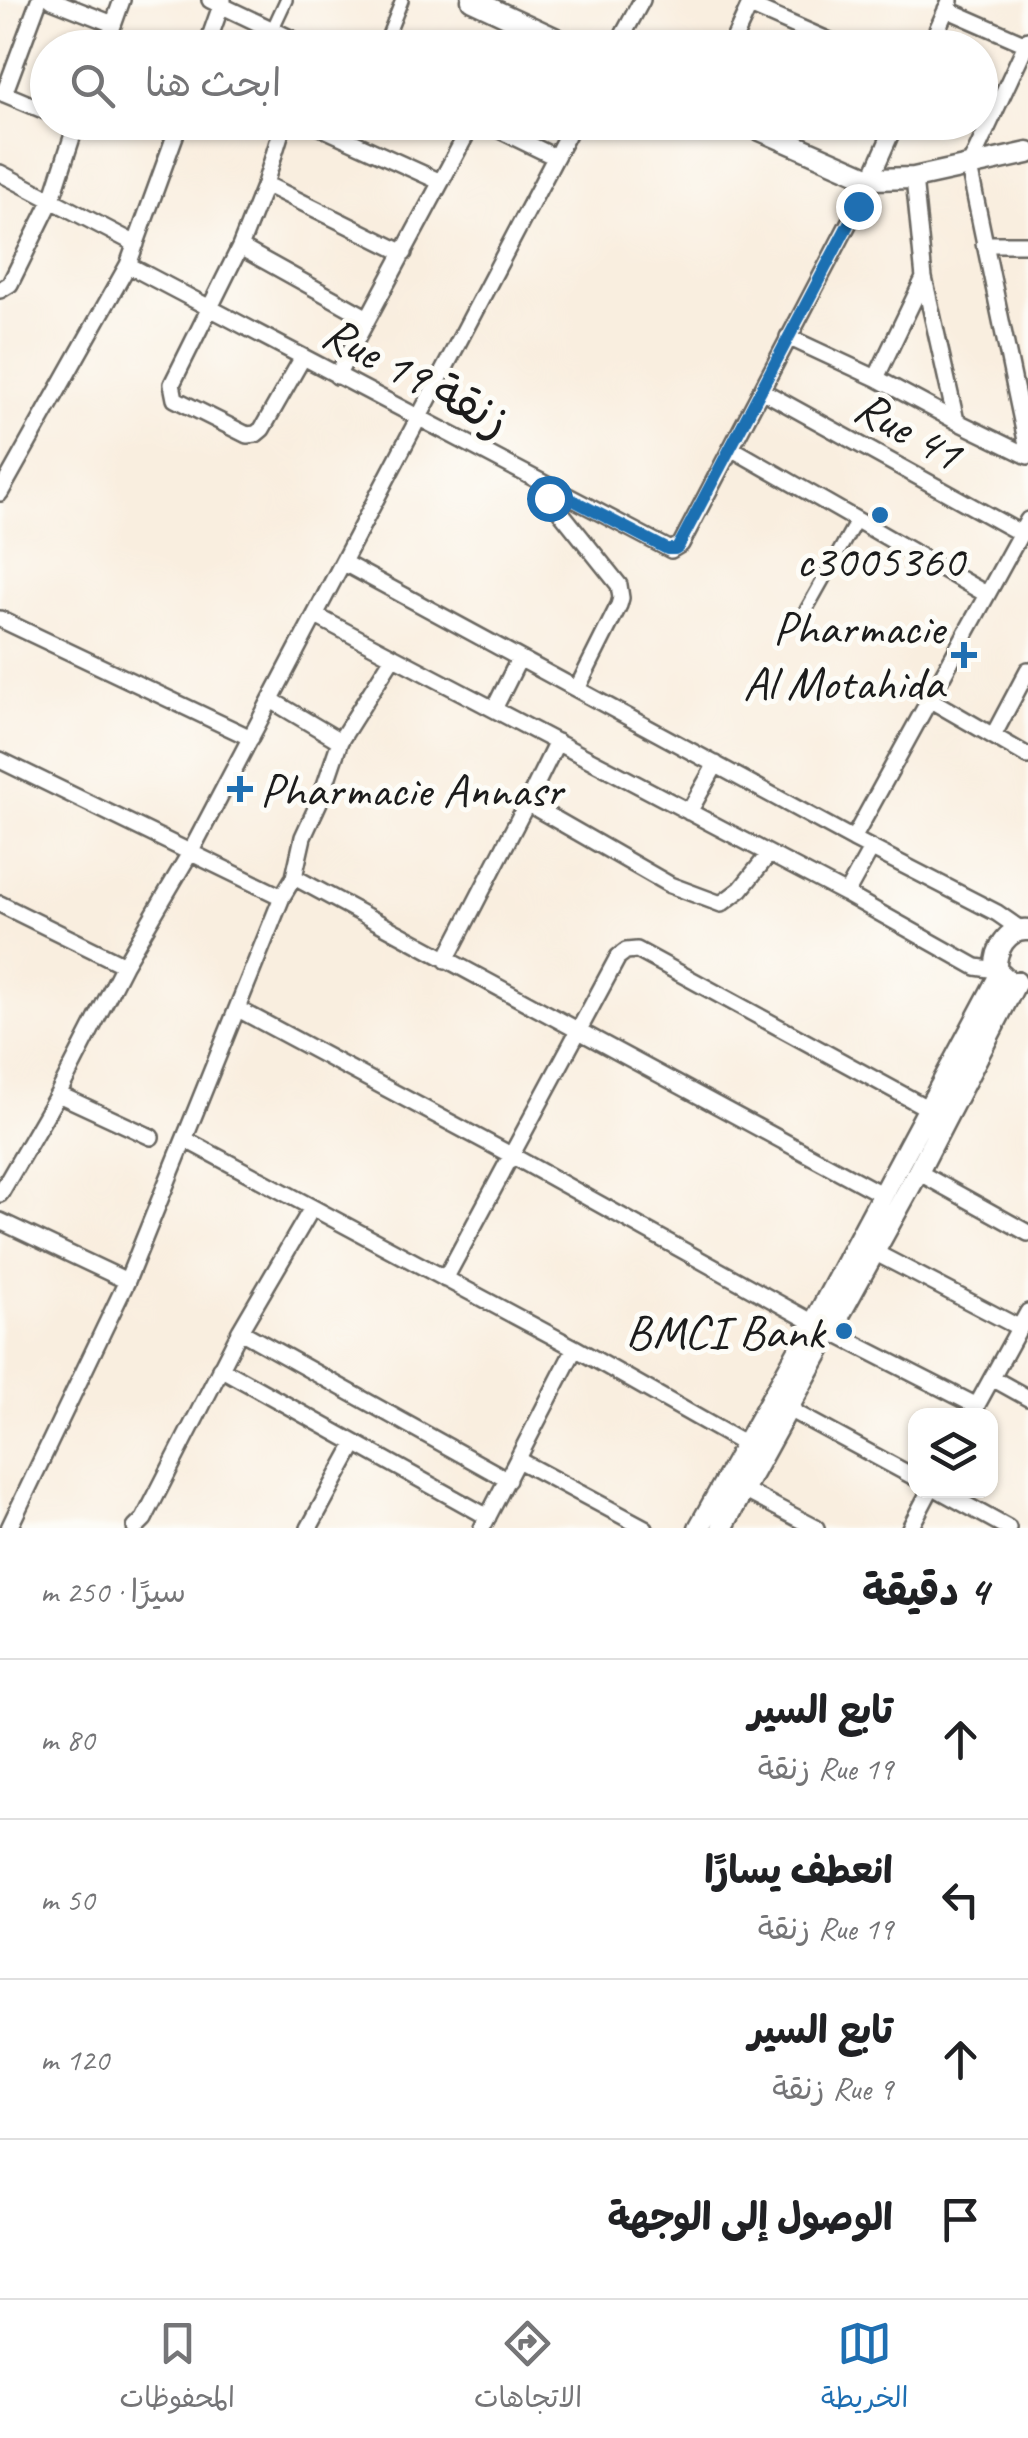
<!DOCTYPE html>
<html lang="ar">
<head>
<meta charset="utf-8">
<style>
  body { margin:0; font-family:Caveat,"Playpen Sans Arabic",sans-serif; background:#f6f6f6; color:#202124; direction:rtl }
  .controls { position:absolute; right:30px; bottom:30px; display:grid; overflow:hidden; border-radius:20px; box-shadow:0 2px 8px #0004 }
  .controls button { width:90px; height:90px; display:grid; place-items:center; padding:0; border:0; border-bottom:2px solid #e0e0e0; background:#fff; color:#202124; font:50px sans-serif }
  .stop { position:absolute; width:30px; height:30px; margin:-22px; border:8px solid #1f6fb2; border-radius:50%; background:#fff }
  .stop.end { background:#1f6fb2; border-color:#fff; box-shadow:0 2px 10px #0008 }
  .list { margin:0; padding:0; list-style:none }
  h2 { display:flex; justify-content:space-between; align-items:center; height:130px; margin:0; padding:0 40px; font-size:42px }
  h2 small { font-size:32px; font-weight:400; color:#757577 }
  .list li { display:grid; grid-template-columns:65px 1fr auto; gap:30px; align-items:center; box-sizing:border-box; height:160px; padding:0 40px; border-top:2px solid #e0e0e0 }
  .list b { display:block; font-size:38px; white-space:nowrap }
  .list p { margin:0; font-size:32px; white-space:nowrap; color:#757577 }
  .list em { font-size:32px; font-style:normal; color:#757577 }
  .icon { flex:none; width:55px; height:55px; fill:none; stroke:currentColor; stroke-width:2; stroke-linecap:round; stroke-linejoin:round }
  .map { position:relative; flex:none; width:1028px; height:1528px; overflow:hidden; direction:ltr }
  .search { position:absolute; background:#fff; box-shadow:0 2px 8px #0004; left:30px; right:30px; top:30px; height:110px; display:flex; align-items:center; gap:25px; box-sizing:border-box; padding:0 35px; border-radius:55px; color:#757577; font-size:38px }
  .sheet { height:770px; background:#fff }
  nav { display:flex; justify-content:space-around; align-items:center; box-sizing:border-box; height:140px; border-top:2px solid #e0e0e0; background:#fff; font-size:28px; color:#757577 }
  nav a { display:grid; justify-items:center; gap:5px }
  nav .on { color:#1f6fb2 }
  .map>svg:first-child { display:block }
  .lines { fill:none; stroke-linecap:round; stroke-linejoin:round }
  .pedestrian-casing { stroke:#696660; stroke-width:16 }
  .minor-casing { stroke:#696660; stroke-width:20 }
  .tertiary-casing { stroke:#696660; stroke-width:25 }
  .pedestrian { stroke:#fff; stroke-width:11 }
  .minor { stroke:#fff; stroke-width:15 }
  .tertiary { stroke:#fff; stroke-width:20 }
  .route { stroke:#1f6fb2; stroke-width:12 }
  .poi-dot { fill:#1f6fb2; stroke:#fdfcf7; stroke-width:4 }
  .labels { text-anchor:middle; stroke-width:10; stroke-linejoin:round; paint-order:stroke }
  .street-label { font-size:48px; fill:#1c1c1c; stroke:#fdfcf7 }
  .poi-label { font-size:48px; fill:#1c1c1c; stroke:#fdfcf7; text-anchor:end }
</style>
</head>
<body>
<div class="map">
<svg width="1028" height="1528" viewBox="0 0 1028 1528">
  <rect width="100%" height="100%" fill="#fdfcf7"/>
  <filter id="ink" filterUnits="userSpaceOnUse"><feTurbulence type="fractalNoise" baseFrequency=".01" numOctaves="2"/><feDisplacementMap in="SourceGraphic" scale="20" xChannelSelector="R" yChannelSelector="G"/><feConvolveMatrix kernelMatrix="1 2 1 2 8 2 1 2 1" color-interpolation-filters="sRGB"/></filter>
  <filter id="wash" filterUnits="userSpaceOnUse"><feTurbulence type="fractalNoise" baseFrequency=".0048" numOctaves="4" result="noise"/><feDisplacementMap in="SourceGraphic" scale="40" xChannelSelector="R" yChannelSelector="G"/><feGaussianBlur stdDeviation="2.25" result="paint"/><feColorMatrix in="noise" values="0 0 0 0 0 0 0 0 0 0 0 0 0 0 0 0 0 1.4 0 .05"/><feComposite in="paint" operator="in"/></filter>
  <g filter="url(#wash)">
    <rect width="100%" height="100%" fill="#f9eedf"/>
  </g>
  <g filter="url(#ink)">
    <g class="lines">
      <!-- pedestrian casing -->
      <g class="pedestrian-casing">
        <path id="pedestrian" d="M 273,28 L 286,0
          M 383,48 L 402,0
          M 805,612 L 856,521"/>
      </g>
      <!-- minor casing -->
      <g class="minor-casing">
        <path id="minor" d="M 52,0 L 113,24
          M 210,0 L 311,48
          M 750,6 L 846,48
          M 946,9 L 1026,44
          M 1028,40 L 969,167 L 1028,450
          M 105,48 L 122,0
          M 206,48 L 223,0
          M 616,48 L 642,0
          M 730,48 L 752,0
          M 929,48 L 950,1
          M 0,92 L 48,112
          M 4,94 L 39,0
          M 284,122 L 265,184 L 240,247 L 172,384 L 175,399 L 247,435 L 256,434 L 262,429 L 303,357
          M 309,122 L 441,182
          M 483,122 L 555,157
          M 0,173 L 136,244
          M 914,178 L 924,278 L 956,421
          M 265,184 L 404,253
          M 984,244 L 1028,244
          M 240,247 L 368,318
          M 128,265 L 671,550 L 681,544 L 865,192 L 896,122
          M 0,290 L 10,284 L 52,199 L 77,122
          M 788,337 L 876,378 L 956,421 L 1028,456
          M 337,376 L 473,122
          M 876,378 L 924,278
          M 761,390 L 1022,534
          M 731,448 L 986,594
          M 542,485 L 555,505 L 619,585 L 621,598 L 619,605 L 577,689
          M 0,493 L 128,265 L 180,122
          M 344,563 L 853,839 L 997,913 L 1020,929
          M 316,616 L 846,894 L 976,967 L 996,970
          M 0,619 L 251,738
          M 929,699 L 1028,756
          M 271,700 L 340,741
          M 494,709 L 519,659
          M 993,736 L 1028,670
          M 557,742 L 527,803 L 670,885 L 721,904 L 741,889 L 769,854
          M 0,760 L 282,897
          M 689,812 L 716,764
          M 853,839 L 1028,520
          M 294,877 L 883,1195
          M 846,894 L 871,849
          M 0,904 L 124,965
          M 446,960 L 527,803
          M 238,1009 L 511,1155 L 814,1323 L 977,1406
          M 58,1094 L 151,1137
          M 186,1140 L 575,1348 L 746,1445
          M 918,1172 L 1028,1233
          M 0,1194 L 58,1094 L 124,965 L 190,853 L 574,122
          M 0,1221 L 127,1281
          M 874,1252 L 1020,1328
          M 445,1279 L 618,957 L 626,951 L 637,950 L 929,1109
          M 240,1331 L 508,1480
          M 220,1368 L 488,1517
          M 992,1378 L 1028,1398
          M 779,1404 L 916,1478
          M 971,1416 L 1028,1312
          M 518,1460 L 645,1528
          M 744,1490 L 816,1528
          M 939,1490 L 1008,1528
          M 9,1528 L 127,1281 L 282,897 L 294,877 L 303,837 L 320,800 L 340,741 L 393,657
          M 135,1528 L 144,1519 L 240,1331 L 312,1208
          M 309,1528 L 355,1444
          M 482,1528 L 575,1348
          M 910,1528 L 930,1490"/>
      </g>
      <!-- tertiary casing -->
      <g class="tertiary-casing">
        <path id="tertiary" d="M 472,0 L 576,48
          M 742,122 L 872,179 L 914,178 L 1028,153
          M 1007,980 L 996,970 C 995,951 1006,928 1028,930
          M 699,1528 L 814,1323 L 1000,975
          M 722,1528 L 918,1172 L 1016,982"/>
      </g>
      <!-- pedestrian -->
      <use href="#pedestrian" class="pedestrian"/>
      <!-- minor -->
      <use href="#minor" class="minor"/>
      <!-- tertiary -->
      <use href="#tertiary" class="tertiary"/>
    </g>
  </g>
  <g class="lines" filter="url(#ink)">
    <!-- route -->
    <path class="route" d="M 549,498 L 542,484 L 667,549 L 675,549 L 678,547 L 858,206"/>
  </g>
  <!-- markers -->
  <g class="poi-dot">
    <circle cx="880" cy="515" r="10"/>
    <path d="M959 640h10v10h10v10h-10v10h-10v-10h-10v-10h10z"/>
    <path d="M235 774h10v10h10v10h-10v10h-10v-10h-10v-10h10z"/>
    <circle cx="844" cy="1331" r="10"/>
  </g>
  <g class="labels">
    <!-- street labels -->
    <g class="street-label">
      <text transform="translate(417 375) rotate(28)" y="17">Rue 19 زنقة</text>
      <text transform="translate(909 429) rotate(29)" y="17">Rue 41</text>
    </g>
    <!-- poi labels -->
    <g class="poi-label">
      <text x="880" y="577" text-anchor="middle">c3005360</text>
      <text x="944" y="644">Pharmacie<tspan x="944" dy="55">Al Motahida</tspan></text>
      <text x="260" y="806" text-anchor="start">Pharmacie Annasr</text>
      <text x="824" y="1348">BMCI Bank</text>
    </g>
  </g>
</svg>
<div class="controls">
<button><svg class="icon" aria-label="layers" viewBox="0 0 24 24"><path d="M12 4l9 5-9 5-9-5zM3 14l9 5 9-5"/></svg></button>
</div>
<div class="stop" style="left:549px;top:498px"></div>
<div class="stop end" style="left:858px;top:206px"></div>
<div class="search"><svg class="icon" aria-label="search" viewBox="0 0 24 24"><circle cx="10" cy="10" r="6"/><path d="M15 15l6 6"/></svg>ابحث هنا</div>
</div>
<section class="sheet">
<h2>4 دقيقة<small>سيرًا · 250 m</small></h2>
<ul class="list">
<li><svg class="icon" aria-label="ahead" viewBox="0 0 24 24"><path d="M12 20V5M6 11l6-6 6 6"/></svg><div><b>تابع السير</b><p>Rue 19 زنقة</p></div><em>80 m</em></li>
<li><svg class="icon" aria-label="left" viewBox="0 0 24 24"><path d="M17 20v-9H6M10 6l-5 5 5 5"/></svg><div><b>انعطف يسارًا</b><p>Rue 19 زنقة</p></div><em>50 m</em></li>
<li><svg class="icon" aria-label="ahead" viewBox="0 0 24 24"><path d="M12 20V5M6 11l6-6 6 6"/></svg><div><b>تابع السير</b><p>Rue 9 زنقة</p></div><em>120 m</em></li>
<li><svg class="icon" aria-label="arrive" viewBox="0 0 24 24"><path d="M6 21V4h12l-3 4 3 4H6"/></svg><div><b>الوصول إلى الوجهة</b></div></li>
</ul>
</section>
<nav>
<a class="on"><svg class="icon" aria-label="map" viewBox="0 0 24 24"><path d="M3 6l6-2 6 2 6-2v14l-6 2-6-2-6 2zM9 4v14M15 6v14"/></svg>الخريطة</a>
<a><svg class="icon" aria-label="directions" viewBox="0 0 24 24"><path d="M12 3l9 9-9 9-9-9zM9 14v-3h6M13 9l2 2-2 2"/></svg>الاتجاهات</a>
<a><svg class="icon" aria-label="saved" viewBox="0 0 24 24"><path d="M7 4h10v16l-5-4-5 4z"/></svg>المحفوظات</a>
</nav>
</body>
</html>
